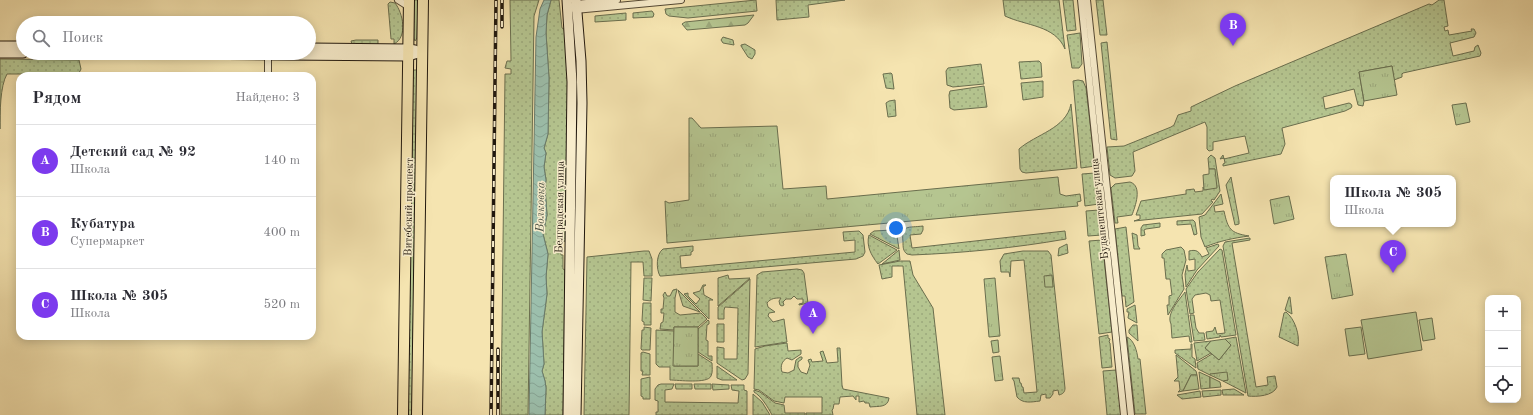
<!DOCTYPE html>
<html lang="ru">
<head>
<meta charset="utf-8">
<style>
  body { margin:0; font-family:"Old Standard TT",serif; background:#f2f2f3; color:#2b2b33 }
  .controls { position:absolute; right:12px; bottom:12px; display:grid; overflow:hidden; border-radius:8px; box-shadow:0 2px 10px #0003 }
  .controls button { width:36px; height:36px; display:grid; place-items:center; padding:0; border:0; border-bottom:1px solid #e1e1e2; background:#fff; color:#2b2b33; font:20px sans-serif }
  .you { position:absolute; left:896px; top:228px; width:14px; height:14px; margin:-10px; border:3px solid #fff; border-radius:50%; background:#1a73e8; box-shadow:0 0 0 6px #1a73e833 }
  .badge { display:grid; place-items:center; width:26px; height:26px; border-radius:50%; background:#7c3aed; color:#fff; font-size:13px; font-weight:700 }
  .pin { position:absolute; translate:-50% -33px; filter:drop-shadow(0 1px 2px #0008) }
  .pin::after { content:''; position:absolute; top:21px; width:14px; height:12px; background:inherit; clip-path:polygon(0 0,100% 0,50% 100%) }
  .popup { position:absolute; left:1330px; top:175px; width:126px; height:52px; box-sizing:border-box; display:grid; place-content:center; border-radius:8px; background:#fff; filter:drop-shadow(0 1px 3px #0005); font-size:13px; white-space:nowrap; color:#7c7c81 }
  .popup b { font-size:15px; color:#2b2b33 }
  .popup::after { content:''; position:absolute; left:50%; top:100%; margin-left:-8px; border:8px solid transparent; border-top-color:#fff }
  .list { margin:0; padding:0; list-style:none }
  h2 { display:flex; justify-content:space-between; align-items:center; height:52px; margin:0; padding:0 16px; font-size:17px }
  h2 small { font-size:13px; font-weight:400; color:#7c7c81 }
  .list li { display:grid; grid-template-columns:26px 1fr auto; gap:12px; align-items:center; box-sizing:border-box; height:72px; padding:0 16px; border-top:1px solid #e1e1e2 }
  .list b { display:block; font-size:15px; white-space:nowrap }
  .list p { margin:0; font-size:13px; white-space:nowrap; color:#7c7c81 }
  .list em { font-size:13px; font-style:normal; color:#7c7c81 }
  .icon { flex:none; width:22px; height:22px; fill:none; stroke:currentColor; stroke-width:2; stroke-linecap:round; stroke-linejoin:round }
  .map { position:relative; flex:none; width:1533px; height:415px; overflow:hidden }
  .search { position:absolute; background:#fff; box-shadow:0 2px 10px #0003; left:16px; top:16px; width:300px; height:44px; display:flex; align-items:center; gap:10px; box-sizing:border-box; padding:0 14px; border-radius:22px; color:#7c7c81; font-size:15px }
  .panel { position:absolute; background:#fff; box-shadow:0 2px 10px #0003; left:16px; top:72px; width:300px; height:268px; border-radius:12px }
  .map>svg:first-child { display:block }
  .grass { fill:url(#grass-dots); stroke:#6a6e4e }
  .forest { fill:url(#forest-firs); stroke:#6a6e4e }
  .park { fill:url(#park-tufts); stroke:#6a6e4e }
  .pitch { fill:#b5c590; stroke:#6a6e4e }
  .water { fill:url(#water-waves); stroke:#6a7c6c }
  .lines { fill:none; stroke-linecap:round; stroke-linejoin:round }
  .street-casing { stroke:#554a36; stroke-width:8 }
  .secondary-casing { stroke:#20170d; stroke-width:11 }
  .primary-casing { stroke:#20170d; stroke-width:12 }
  .street { stroke:#f8edcc; stroke-width:6 }
  .secondary { stroke:#f8edcc; stroke-width:9 }
  .primary { stroke:#f5e4b0; stroke-width:10 }
  .rail-casing { stroke:#20170d; stroke-width:3.5 }
  .rail { stroke:#f8edcc; stroke-width:2; stroke-dasharray:6; stroke-linecap:butt }
  .labels { text-anchor:middle; stroke-width:3; stroke-linejoin:round; paint-order:stroke }
  .street-label { font-size:11px; fill:#20170d; stroke:#f8edcc }
  .water-label { font-size:12px; font-style:italic; fill:#4b5245; stroke:#f8edcc }
</style>
</head>
<body>
<div class="map">
<svg width="1533" height="415" viewBox="0 0 1533 415">
  <defs>
    <pattern id="grass-dots" width="8" height="8" patternUnits="userSpaceOnUse"><rect width="8" height="8" fill="#b5c590"/><path d="M2 2h.1M6 6h.1" fill="none" stroke="#9ba87b" stroke-width="1.8" stroke-linecap="round"/></pattern>
    <pattern id="forest-firs" width="22" height="20" patternUnits="userSpaceOnUse"><rect width="22" height="20" fill="#b5c590"/><path d="M5 1l3.5 6h-7zM16 11l3.5 6h-7z" fill="#9ba87b"/></pattern>
    <pattern id="park-tufts" width="24" height="20" patternUnits="userSpaceOnUse"><rect width="24" height="20" fill="#b5c590"/><path d="M3 7l-1-3M5 7V3M7 7l1-3M15 17l-1-3M17 17v-4M19 17l1-3" fill="none" stroke="#9ba87b"/></pattern>
    <pattern id="water-waves" width="16" height="10" patternUnits="userSpaceOnUse"><rect width="16" height="10" fill="#9cbfac"/><path d="M0 5q4-4 8 0t8 0" fill="none" stroke="#86a393"/></pattern>
  </defs>
  <rect width="100%" height="100%" fill="#f5e4b0"/>
  <filter id="stains"><feTurbulence type="fractalNoise" baseFrequency=".005" numOctaves="4"/><feColorMatrix values="0 0 0 0 .2 0 0 0 0 .09 0 0 0 0 .02 0 0 0 .5 -.17"/></filter>
  <radialGradient id="worn" r=".72"><stop offset=".6" stop-color="#630" stop-opacity="0"/><stop offset="1" stop-color="#630" stop-opacity=".3"/></radialGradient>
  <!-- grass -->
  <path class="grass" d="M 414,0 L 418,0 L 417,38 L 415,41 L 414,38 Z
    M 510,0 L 539,0 L 534,16 L 528,415 L 501,415 L 505,74 L 511,74 L 511,69 L 505,68 L 507,61 L 511,61 Z
    M 551,0 L 559,0 L 562,28 L 564,29 L 565,34 L 568,81 L 565,241 L 563,242 L 562,239 L 560,239 L 560,250 L 561,250 L 561,255 L 563,255 L 563,269 L 565,270 L 563,415 L 545,415 L 546,388 L 545,381 L 542,371 L 544,364 L 542,332 L 547,294 L 546,277 L 548,254 L 543,234 L 547,215 L 545,188 L 546,180 L 544,167 L 546,153 L 544,148 L 548,134 L 549,78 L 546,33 L 547,15 Z
    M 756,0 L 757,11 L 688,18 L 669,16 L 666,14 L 665,9 Z
    M 776,0 L 845,0 L 808,5 L 809,17 L 777,20 Z
    M 1003,0 L 1059,0 L 1065,49 C 1055,25 1026,26 1005,16 Z
    M 1063,0 L 1073,0 L 1076,30 L 1067,31 Z
    M 1096,0 L 1103,0 L 1107,35 L 1100,35 Z
    M 1439,0 L 1444,0 L 1448,26 L 1444,27 L 1445,31 L 1448,30 L 1449,35 L 1472,31 L 1471,29 L 1474,29 L 1476,33 L 1474,37 L 1450,43 L 1453,56 L 1474,51 L 1475,47 L 1478,45 L 1481,53 L 1480,56 L 1403,73 L 1402,74 L 1402,77 L 1394,80 L 1392,66 L 1359,72 L 1364,101 L 1363,106 L 1358,105 L 1354,89 L 1323,97 L 1325,109 L 1349,103 L 1351,104 L 1352,106 L 1351,108 L 1345,111 L 1282,128 L 1285,144 L 1281,154 L 1223,166 L 1223,164 L 1225,163 L 1224,158 L 1220,159 L 1223,155 L 1224,159 L 1249,153 L 1245,136 L 1213,142 L 1213,150 L 1209,151 L 1207,149 L 1207,127 L 1205,122 L 1133,152 L 1135,171 L 1132,176 L 1115,178 L 1110,175 L 1107,147 L 1124,146 L 1171,127 L 1174,125 L 1178,115 L 1191,111 L 1191,107 L 1235,86 L 1429,4 L 1432,5 Z
    M 390,2 L 395,3 C 403,13 408,37 394,44 L 394,39 L 391,39 L 388,4 Z
    M 652,11 L 654,14 L 653,17 L 633,18 L 633,13 Z
    M 626,13 L 626,20 L 595,22 L 595,16 Z
    M 1080,33 L 1082,64 L 1079,68 L 1072,68 L 1067,35 Z
    M 723,37 L 733,40 L 734,45 L 723,43 L 721,40 Z
    M 356,40 L 378,40 L 378,45 L 352,44 L 351,41 Z
    M 1107,42 L 1117,140 L 1111,139 L 1101,43 Z
    M 745,44 L 755,50 L 755,54 L 752,59 L 748,57 L 741,46 L 741,45 Z
    M 0,59 L 79,60 L 81,69 L 79,73 L 74,74 L 7,74 C 0,86 0,113 0,129 Z
    M 1039,61 L 1041,63 L 1042,77 L 1021,79 L 1019,62 Z
    M 981,64 L 984,84 L 953,87 L 947,85 L 946,71 L 948,68 Z
    M 413,70 L 417,70 L 412,415 L 408,415 Z
    M 891,73 L 892,74 L 894,89 L 886,88 L 883,74 Z
    M 1078,80 L 1083,81 L 1086,88 L 1095,166 L 1081,168 L 1073,81 Z
    M 1043,81 L 1043,97 L 1023,100 L 1021,83 Z
    M 984,86 L 987,107 L 954,110 L 950,108 L 949,95 L 950,91 Z
    M 895,100 L 896,116 L 888,117 L 886,103 L 889,101 Z
    M 1071,104 L 1077,168 L 1026,173 L 1022,172 L 1020,169 L 1019,149 C 1036,134 1066,129 1071,104 Z
    M 1211,155 L 1215,158 L 1220,191 L 1214,200 L 1212,199 L 1211,201 L 1213,202 L 1202,214 L 1134,221 L 1140,219 L 1140,215 L 1136,215 L 1141,201 L 1186,194 L 1186,190 L 1194,189 L 1195,192 L 1203,191 L 1203,187 L 1204,189 L 1215,169 L 1209,169 L 1208,158 Z
    M 1095,173 L 1099,204 L 1085,206 L 1082,174 Z
    M 1231,177 L 1239,221 L 1239,224 L 1235,225 L 1226,185 Z
    M 1130,182 C 1143,186 1135,207 1132,215 L 1117,217 L 1118,223 L 1115,223 L 1111,188 L 1115,184 Z
    M 1221,194 L 1223,204 L 1214,206 L 1215,212 L 1224,211 C 1228,229 1230,233 1249,236 C 1234,238 1219,241 1205,247 L 1201,237 L 1199,217 L 1205,215 Z
    M 1099,210 L 1102,235 L 1088,236 L 1086,211 Z
    M 1193,220 L 1195,222 L 1197,234 L 1194,235 L 1191,224 L 1177,225 L 1177,221 Z
    M 1160,223 L 1160,227 L 1146,229 L 1144,230 L 1145,235 L 1141,236 L 1141,228 L 1143,225 Z
    M 923,226 L 923,230 L 921,234 L 910,235 L 912,248 L 1065,231 L 1066,239 C 1015,248 963,253 912,255 L 907,254 C 903,251 903,247 903,242 C 901,224 908,228 923,226 Z
    M 1126,227 L 1134,302 L 1126,307 L 1125,296 L 1122,296 L 1115,229 Z
    M 892,230 L 897,236 L 899,249 L 870,234 L 874,231 Z
    M 859,231 L 863,235 L 865,252 L 863,256 L 856,259 L 662,276 L 660,276 C 656,269 656,254 663,249 L 693,246 L 693,251 L 691,252 L 691,255 L 680,256 L 681,268 L 855,252 L 855,240 L 844,241 L 843,232 Z
    M 1132,233 L 1137,235 L 1138,246 L 1140,249 L 1134,249 Z
    M 869,235 L 897,250 L 878,264 C 871,255 866,246 869,235 Z
    M 1250,238 L 1250,240 L 1232,243 L 1256,387 L 1268,385 L 1267,377 L 1275,376 L 1277,387 C 1273,396 1257,397 1248,396 L 1223,246 L 1225,242 Z
    M 1102,240 L 1112,332 L 1099,334 L 1089,241 Z
    M 1067,244 L 1068,253 L 1058,256 L 1059,248 Z
    M 1218,244 L 1219,246 L 1197,270 L 1186,287 L 1185,274 L 1187,265 L 1188,271 L 1195,270 L 1195,259 L 1189,260 L 1189,251 C 1197,249 1199,252 1202,257 L 1209,254 L 1206,248 Z
    M 1181,247 L 1184,250 L 1186,260 L 1182,275 L 1184,289 L 1168,315 L 1167,305 L 1169,305 L 1169,296 L 1172,295 L 1170,279 L 1166,279 L 1164,258 L 1162,258 L 1162,254 L 1166,250 Z
    M 1220,249 L 1222,250 L 1236,335 L 1221,337 L 1220,335 L 1220,337 L 1207,339 L 1206,332 L 1213,331 L 1215,327 L 1217,334 L 1225,333 L 1220,300 L 1211,301 L 1210,295 L 1206,293 L 1195,295 L 1192,299 L 1194,313 L 1190,314 L 1186,289 L 1198,272 Z
    M 899,250 L 900,260 L 882,264 Z
    M 644,251 L 649,251 L 652,259 L 652,276 L 644,276 L 643,262 L 631,262 L 629,415 L 584,415 L 587,257 Z
    M 1023,251 L 1048,251 L 1051,255 L 1065,388 C 1065,392 1063,394 1059,395 L 1058,390 L 1053,391 L 1053,394 L 1050,398 L 1046,398 L 1046,394 L 1041,395 L 1040,401 C 1031,402 1023,404 1017,397 L 1014,381 L 1012,378 L 1019,378 L 1020,383 L 1021,383 L 1022,387 L 1023,387 L 1024,393 L 1037,392 L 1024,260 L 1011,261 L 1010,277 L 1009,272 L 1001,272 L 1000,261 L 1004,254 Z
    M 900,261 L 910,261 L 913,275 L 933,308 L 945,415 L 917,415 L 903,266 L 892,266 L 892,277 L 882,279 L 879,265 Z
    M 797,269 L 802,270 L 804,273 L 808,303 L 799,305 L 799,304 L 803,303 L 803,299 L 797,299 L 794,296 L 791,299 L 786,299 L 783,302 L 784,305 L 782,306 L 780,305 L 779,301 L 781,298 C 775,298 771,298 767,303 L 768,307 L 775,312 L 769,313 L 768,316 L 773,322 L 784,319 L 787,342 L 755,347 L 757,275 L 762,272 Z
    M 728,275 L 729,279 L 750,278 L 718,306 L 718,278 Z
    M 644,278 L 652,278 L 651,301 L 643,300 Z
    M 750,279 L 748,374 L 745,379 L 742,380 L 717,363 L 717,347 L 724,348 L 724,359 L 737,359 L 738,308 L 725,307 L 724,310 L 724,319 L 718,319 L 718,307 Z
    M 703,285 L 706,285 L 703,287 L 704,295 L 713,300 L 709,300 L 709,319 L 684,294 L 688,293 L 688,296 L 696,304 L 700,299 L 693,293 L 700,291 Z
    M 677,289 L 675,298 L 675,312 L 680,315 L 701,313 L 707,319 L 698,327 L 674,327 L 674,330 L 660,329 L 661,323 L 663,322 L 664,313 L 661,313 L 661,309 L 663,309 L 664,298 L 663,295 L 665,292 L 667,296 L 670,296 L 673,290 Z
    M 678,290 L 700,312 L 683,306 Z
    M 1185,292 L 1192,342 L 1190,342 L 1189,336 L 1172,338 L 1171,324 C 1166,314 1179,300 1185,292 Z
    M 1289,297 L 1290,297 L 1292,314 L 1285,310 Z
    M 643,303 L 651,303 L 651,325 L 644,325 L 644,322 L 642,321 Z
    M 1135,305 L 1137,323 L 1128,318 L 1129,312 L 1127,312 L 1127,309 Z
    M 1286,312 C 1295,319 1300,335 1298,346 L 1279,337 L 1284,313 Z
    M 1190,315 L 1194,315 L 1196,328 L 1199,333 L 1204,333 L 1205,340 L 1194,341 Z
    M 708,320 L 709,321 L 709,324 L 707,325 L 706,340 L 708,341 L 708,356 L 712,356 L 712,361 L 698,352 L 698,329 Z
    M 717,324 L 724,324 L 724,342 L 717,342 Z
    M 1133,325 L 1137,325 L 1138,341 L 1129,333 L 1129,330 Z
    M 644,327 L 651,328 L 650,350 L 642,350 L 641,349 L 642,330 L 644,330 Z
    M 656,330 L 674,331 L 674,366 L 698,366 L 698,354 L 712,363 C 712,367 713,372 711,376 C 708,384 678,380 670,380 L 670,367 L 659,367 L 656,364 Z
    M 1108,335 L 1108,338 L 1110,339 L 1109,342 L 1110,343 L 1112,367 L 1102,368 L 1099,337 Z
    M 1127,337 C 1134,340 1137,351 1138,359 L 1140,359 L 1146,414 L 1135,414 Z
    M 1236,337 L 1246,393 L 1223,381 L 1228,380 L 1210,374 L 1210,375 L 1198,369 L 1197,363 L 1212,354 L 1219,360 L 1231,345 L 1225,339 Z
    M 1211,341 L 1205,348 L 1211,353 L 1197,361 L 1194,343 Z
    M 787,343 L 788,351 L 801,350 L 801,354 L 792,360 L 787,358 C 782,361 780,366 782,372 L 788,373 L 794,370 L 796,360 L 800,357 L 802,357 L 802,359 L 798,362 L 798,367 L 801,372 L 807,374 L 810,365 L 808,360 L 811,359 L 812,362 L 823,361 L 820,352 L 823,351 L 827,363 L 838,362 L 837,348 L 840,348 L 842,385 L 843,389 L 889,398 C 888,408 878,406 870,407 L 869,403 L 865,403 L 864,401 L 859,402 L 859,396 L 856,396 L 856,400 L 853,396 L 840,397 L 839,404 L 834,404 L 833,409 L 832,410 L 833,415 L 806,415 L 806,413 L 822,413 L 822,397 L 785,397 L 784,403 L 774,401 L 759,390 L 754,389 L 755,349 L 765,346 Z
    M 1191,344 L 1192,344 L 1192,357 L 1195,359 L 1196,368 L 1175,353 L 1175,350 L 1191,349 Z
    M 643,352 L 650,354 L 650,375 L 642,375 L 643,371 L 641,371 L 641,353 Z
    M 1176,355 L 1196,371 L 1197,375 L 1191,375 L 1183,391 L 1178,392 L 1180,390 L 1179,381 L 1174,381 L 1178,377 Z
    M 717,366 L 737,380 L 722,380 L 717,378 Z
    M 1116,370 L 1121,415 L 1107,415 L 1103,371 Z
    M 1199,372 L 1210,377 L 1210,388 L 1201,389 Z
    M 650,377 L 650,399 L 643,399 L 643,397 L 641,396 L 641,379 Z
    M 661,384 L 674,384 L 672,389 L 665,390 L 665,402 L 738,403 L 739,391 L 732,390 L 731,385 L 744,385 L 744,390 L 747,391 L 747,415 L 656,415 L 656,412 L 658,412 L 658,401 L 655,400 L 655,389 L 658,385 Z
    M 675,384 L 692,384 L 692,389 L 676,389 Z
    M 694,384 L 711,384 L 711,389 L 695,389 Z
    M 712,384 L 729,385 L 729,389 L 713,390 Z
    M 1234,389 L 1244,395 L 1223,395 L 1222,390 Z
    M 754,390 L 760,392 L 775,403 L 784,405 L 785,413 L 805,413 L 805,415 L 772,415 C 768,407 761,396 754,392 Z
    M 1221,390 L 1221,395 L 1203,397 L 1202,391 Z
    M 1200,391 L 1201,397 L 1182,399 L 1177,395 Z
    M 753,394 L 762,402 L 770,415 L 753,415 Z"/>
  <!-- forest -->
  <path class="forest" d="M 754,15 L 748,23 L 745,25 L 687,30 L 682,24 L 685,22 Z"/>
  <!-- park -->
  <path class="park" d="M 1392,66 L 1397,95 L 1364,101 L 1359,72 Z
    M 1466,103 L 1470,122 L 1456,125 L 1452,105 Z
    M 689,118 L 692,118 L 701,128 L 777,126 L 783,189 L 826,186 L 827,199 L 1058,177 L 1060,194 L 1066,196 L 1080,194 L 1081,201 L 1077,202 L 1078,206 L 667,243 L 665,201 L 669,203 L 689,200 Z
    M 1209,169 L 1215,169 L 1217,188 L 1204,190 L 1203,175 L 1209,174 Z
    M 1289,196 L 1294,219 L 1274,224 L 1270,200 Z
    M 1346,254 L 1353,295 L 1332,299 L 1325,257 Z
    M 1052,275 L 1053,287 L 1045,287 L 1044,276 Z
    M 995,278 L 1000,336 L 989,337 L 984,279 Z
    M 674,327 L 698,327 L 698,366 L 673,366 Z
    M 998,340 L 999,352 L 993,353 L 991,341 Z
    M 1000,356 L 1003,380 L 995,381 L 992,357 Z
    M 1227,372 L 1228,380 L 1223,381 L 1210,375 L 1210,374 Z
    M 1191,375 L 1197,375 L 1199,389 L 1183,391 Z
    M 1210,377 L 1220,382 L 1221,387 L 1210,388 Z"/>
  <!-- pitch -->
  <path class="pitch" d="M 1416,312 L 1422,350 L 1368,359 L 1361,320 Z
    M 1432,318 L 1435,339 L 1423,341 L 1419,320 Z
    M 1361,327 L 1365,354 L 1349,356 L 1345,329 Z
    M 1225,339 L 1231,345 L 1219,360 L 1205,348 L 1211,341 Z"/>
  <!-- water -->
  <path class="water" d="M 544,0 L 551,0 L 547,15 L 546,33 L 549,78 L 548,134 L 544,148 L 546,153 L 544,167 L 546,180 L 545,188 L 547,215 L 543,234 L 548,254 L 546,277 L 547,294 L 542,332 L 544,364 L 542,371 L 545,381 L 546,388 L 545,415 L 529,415 L 536,37 L 540,9 Z"/>
  <g class="lines">
    <!-- street casing -->
    <g class="street-casing">
      <path id="street" d="M 398,0 L 409,7
        M 1081,0 L 1124,415
        M 1087,0 L 1131,415
        M 573,6 L 576,4 L 617,0
        M 575,10 L 681,0
        M 268,76 L 268,53"/>
    </g>
    <!-- secondary casing -->
    <g class="secondary-casing">
      <path id="secondary" d="M 567,0 L 572,82 L 568,415
        M 576,0 L 581,61 L 582,103 L 576,415
        M 0,46 L 23,46
        M 309,48 L 408,49 L 415,50
        M 0,53 L 23,53
        M 57,53 L 408,56 L 422,52"/>
    </g>
    <!-- primary casing -->
    <g class="primary-casing">
      <path id="primary" d="M 403,415 L 409,0
        M 417,415 L 423,0"/>
    </g>
    <!-- street -->
    <use href="#street" class="street"/>
    <!-- secondary -->
    <use href="#secondary" class="secondary"/>
    <!-- primary -->
    <use href="#primary" class="primary"/>
    <!-- rail casing -->
    <g class="rail-casing">
      <path id="rail" d="M 502,27 L 502,0
        M 498,349 L 498,415
        M 491,415 L 496,0"/>
    </g>
    <!-- rail -->
    <use href="#rail" class="rail"/>
  </g>
  <g class="labels">
    <!-- street labels -->
    <g class="street-label">
      <text transform="translate(408 207) rotate(-89)" y="4">Витебский проспект</text>
      <text transform="translate(559 207) rotate(-89)" y="4">Белградская улица</text>
      <text transform="translate(1099 209) rotate(-96)" y="4">Будапештская улица</text>
    </g>
    <!-- water labels -->
    <g class="water-label">
      <text transform="translate(540 207) rotate(-89)" y="4">Волковка</text>
    </g>
  </g>
  <rect width="100%" height="100%" filter="url(#stains)"/>
  <rect width="100%" height="100%" fill="url(#worn)"/>
</svg>
<div class="controls">
<button>+</button>
<button>−</button>
<button><svg class="icon" aria-label="locate" viewBox="0 0 24 24"><circle cx="12" cy="12" r="6"/><path d="M12 2v4M12 18v4M2 12h4M18 12h4"/></svg></button>
</div>
<div class="you"></div>
<div class="pin badge" style="left:813px;top:334px">A</div>
<div class="pin badge" style="left:1233px;top:46px">B</div>
<div class="pin badge" style="left:1393px;top:273px">C</div>
<div class="popup"><b>Школа № 305</b>Школа</div>
<div class="search"><svg class="icon" aria-label="search" viewBox="0 0 24 24"><circle cx="10" cy="10" r="6"/><path d="M15 15l6 6"/></svg>Поиск</div>
<section class="panel">
<h2>Рядом<small>Найдено: 3</small></h2>
<ul class="list">
<li><span class="badge">A</span><div><b>Детский сад № 92</b><p>Школа</p></div><em>140 m</em></li>
<li><span class="badge">B</span><div><b>Кубатура</b><p>Супермаркет</p></div><em>400 m</em></li>
<li><span class="badge">C</span><div><b>Школа № 305</b><p>Школа</p></div><em>520 m</em></li>
</ul>
</section>
</div>
</body>
</html>
